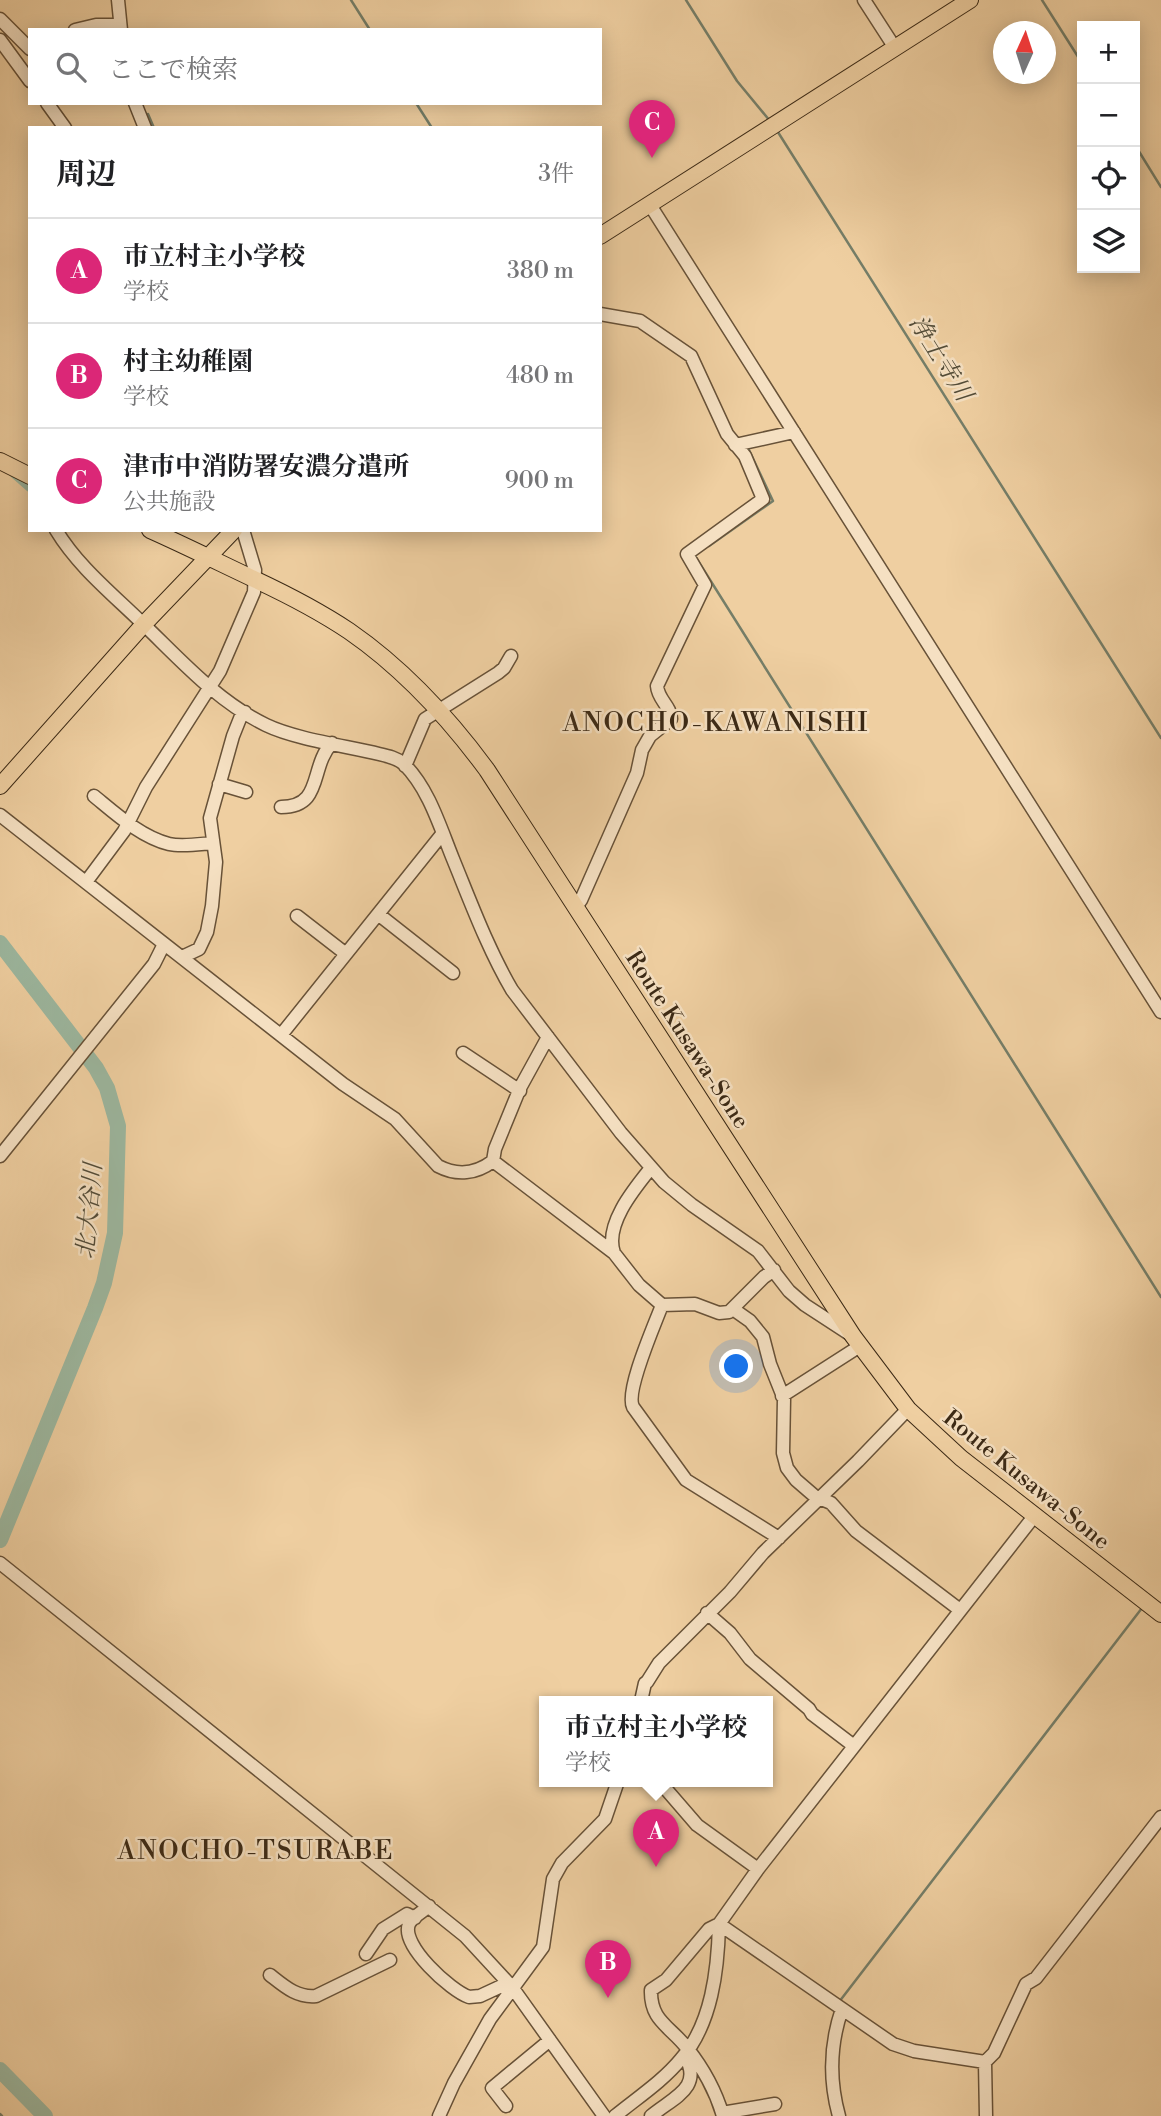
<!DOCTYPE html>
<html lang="ja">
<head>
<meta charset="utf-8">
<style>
  body { margin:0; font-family:"Libre Bodoni","Noto Serif JP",serif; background:#f6f6f6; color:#202124 }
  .controls { position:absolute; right:21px; top:21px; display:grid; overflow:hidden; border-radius:0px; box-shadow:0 4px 18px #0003 }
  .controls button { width:63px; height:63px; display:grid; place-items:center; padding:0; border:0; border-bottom:2px solid #e0e0e0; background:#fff; color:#202124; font:35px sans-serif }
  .compass { position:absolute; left:993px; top:21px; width:63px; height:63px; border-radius:50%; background:#fff; box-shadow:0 4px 18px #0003; rotate:3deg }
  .you { position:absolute; left:737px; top:1367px; width:24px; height:24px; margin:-18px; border:5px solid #fff; border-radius:50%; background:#1a73e8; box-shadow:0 0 0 10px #1a73e833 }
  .badge { display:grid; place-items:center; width:46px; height:46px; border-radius:50%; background:#db2777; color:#fff; font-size:23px; font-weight:700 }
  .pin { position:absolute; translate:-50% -58px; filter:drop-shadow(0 2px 4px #0008) }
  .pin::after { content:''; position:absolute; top:37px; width:24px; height:21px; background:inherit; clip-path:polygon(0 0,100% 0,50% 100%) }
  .popup { position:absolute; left:539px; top:1696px; width:234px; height:91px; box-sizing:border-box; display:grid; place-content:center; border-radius:0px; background:#fff; filter:drop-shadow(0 2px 5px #0005); font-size:23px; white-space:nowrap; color:#757577 }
  .popup b { font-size:26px; color:#202124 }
  .popup::after { content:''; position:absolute; left:50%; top:100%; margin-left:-14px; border:14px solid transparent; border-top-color:#fff }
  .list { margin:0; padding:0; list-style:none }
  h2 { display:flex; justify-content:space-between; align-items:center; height:91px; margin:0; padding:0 28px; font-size:30px }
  h2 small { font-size:23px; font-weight:400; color:#757577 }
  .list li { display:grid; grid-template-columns:46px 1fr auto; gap:21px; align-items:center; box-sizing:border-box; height:105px; padding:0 28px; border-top:2px solid #e0e0e0 }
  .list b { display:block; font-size:26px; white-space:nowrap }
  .list p { margin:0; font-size:23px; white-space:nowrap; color:#757577 }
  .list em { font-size:23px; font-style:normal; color:#757577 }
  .icon { flex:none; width:38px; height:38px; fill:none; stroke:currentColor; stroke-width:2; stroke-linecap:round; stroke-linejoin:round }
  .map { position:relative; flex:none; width:1161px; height:2116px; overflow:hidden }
  .search { position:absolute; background:#fff; box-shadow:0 4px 18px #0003; left:28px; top:28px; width:574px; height:77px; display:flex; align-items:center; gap:18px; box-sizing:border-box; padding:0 24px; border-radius:0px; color:#757577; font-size:26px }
  .panel { position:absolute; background:#fff; box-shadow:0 4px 18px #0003; left:28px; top:126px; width:574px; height:406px; border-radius:0px }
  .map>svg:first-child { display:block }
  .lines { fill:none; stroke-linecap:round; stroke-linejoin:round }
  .stream { stroke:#757e68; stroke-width:2.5 }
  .canal { stroke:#9cb79f; stroke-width:10 }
  .river { stroke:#9cb79f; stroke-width:16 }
  .minor-casing { stroke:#685238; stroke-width:15 }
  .major-casing { stroke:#3b2915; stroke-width:18 }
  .minor { stroke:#f5e0c2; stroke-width:12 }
  .major { stroke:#efcfa1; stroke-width:16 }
  .labels { text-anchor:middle; stroke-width:5; stroke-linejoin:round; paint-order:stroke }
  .street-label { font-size:23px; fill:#3b2915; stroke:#f5e0c2 }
  .water-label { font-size:24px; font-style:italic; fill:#534c38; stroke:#f5e0c2 }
  .quarter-label { font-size:26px; letter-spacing:2px; fill:#3b2915; stroke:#f5e0c2 }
</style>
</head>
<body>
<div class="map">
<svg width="1161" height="2116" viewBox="0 0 1161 2116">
  <rect width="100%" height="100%" fill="#efcfa1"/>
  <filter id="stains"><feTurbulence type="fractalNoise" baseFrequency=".00286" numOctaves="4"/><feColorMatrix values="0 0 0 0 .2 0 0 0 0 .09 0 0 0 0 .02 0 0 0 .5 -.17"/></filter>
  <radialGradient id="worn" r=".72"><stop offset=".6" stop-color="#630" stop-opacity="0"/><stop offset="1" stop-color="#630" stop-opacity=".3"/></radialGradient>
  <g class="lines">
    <!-- stream -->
    <path class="stream" d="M 351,0 L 370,30
      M 686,0 L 737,81 L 770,121
      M 1042,0 L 1082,63
      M 416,103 L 432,128
      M 148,114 L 154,128
      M 776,129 L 1161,738
      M 1135,145 L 1161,187
      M 709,546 L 773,501 L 748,448
      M 695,556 L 1161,1297
      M 839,2002 L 1142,1608
      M 0,2114 L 2,2116"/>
    <!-- canal -->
    <path class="canal" d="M 14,473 L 30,487"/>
    <!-- river -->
    <path class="river" d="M 0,943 L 96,1068 L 107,1088 L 118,1126 L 115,1233 L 104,1283 L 95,1308 L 0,1540
      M 0,2070 L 45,2116"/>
    <!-- minor casing -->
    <g class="minor-casing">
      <path id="minor" d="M 118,0 L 121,30
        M 864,0 L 895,48
        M 0,19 L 30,49
        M 75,30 L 96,25 L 120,25
        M 0,40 L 30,81
        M 47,103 L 65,128
        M 135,103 L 145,128
        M 650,205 L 1161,1012
        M 735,445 L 794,432
        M 56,530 C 77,565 110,592 139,620 C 178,657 216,701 266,725 C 295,739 346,746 379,754 C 388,756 397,758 404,764 C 429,789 440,827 453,859 C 471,903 488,949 512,990 L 621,1133 L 664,1182 L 692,1205 L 758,1251 L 789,1291 L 805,1305 L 851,1335
        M 405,766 L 425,719 L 498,673 L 504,668 L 511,656
        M 219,784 L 246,792
        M 94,796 C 116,814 141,837 169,844 C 182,847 200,844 213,843
        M 281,807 C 324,807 309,767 332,743
        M 0,815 L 343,1084 L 395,1119 L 438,1166 C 457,1176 476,1174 493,1161 L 495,1149 L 520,1088 L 548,1037
        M 86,882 L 124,831 L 146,787 L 220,671 L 254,592 L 255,570 L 243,530
        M 576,907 L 581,900 L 637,773 L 642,750 L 650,736 L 671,719 C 671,706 658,700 657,686 L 705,585 L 687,554 L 763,499 L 745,456 L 727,434 L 691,356 L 640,321 L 600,314
        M 378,914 L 453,973
        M 297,916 L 346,954
        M 182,957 L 199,949 L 207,932 L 212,906 L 216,862 L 210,818 L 233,736 L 241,716 L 245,712
        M 281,1035 L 443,833
        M 463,1053 L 520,1091
        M 0,1156 L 154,964 L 164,944
        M 493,1161 L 614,1253 L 639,1285 L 662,1305 L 695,1304 L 719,1313 L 729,1312 L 764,1277 L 774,1270
        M 614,1253 C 604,1225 634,1189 651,1168
        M 662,1305 C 655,1324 625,1391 633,1407 L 686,1480 L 779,1538
        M 733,1309 L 750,1321 L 763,1337 L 770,1364 L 784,1399 L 783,1453 L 787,1468 L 796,1480 L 818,1499
        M 782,1396 L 860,1346
        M 819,1498 L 831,1503 L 856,1531 L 960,1610
        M 0,1563 L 465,1936 L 512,1987 L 604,2116
        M 707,1613 L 730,1633 L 750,1659 L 809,1709 L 812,1714 L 854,1746
        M 641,1701 L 645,1683 L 647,1682 L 659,1663 L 730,1592 L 763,1553 L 858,1461 L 908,1409
        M 659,1781 L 697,1825 L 758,1869
        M 429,1906 C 424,1911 412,1917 409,1924 C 400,1945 451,1991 469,1997 L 480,1996 L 508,1983
        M 719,1924 L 893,2044 L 914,2051 L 985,2062
        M 366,1954 L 383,1929 L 407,1914 L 415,1918
        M 270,1975 C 284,1986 297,1998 316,1996 L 390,1960
        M 506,2106 L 492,2088 L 550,2040
        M 722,2113 L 775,2104
        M 439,2116 L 454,2083 L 490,2019 L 543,1947 L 553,1879 L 562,1863 L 605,1819 L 618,1781
        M 615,2116 C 637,2098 663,2081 681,2059 C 712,2024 718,1969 719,1924
        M 651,2116 C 674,2097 703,2088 685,2056
        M 723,2116 C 716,2092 703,2068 687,2048 C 670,2026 650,2021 651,1990 L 666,1980 L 709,1929 L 719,1924 L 758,1869 L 1035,1515
        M 839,2116 C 829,2080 830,2044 842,2009
        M 986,2116 L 985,2062 L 994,2053 L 1026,1984 L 1036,1978 L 1161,1817"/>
    </g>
    <!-- major casing -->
    <g class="major-casing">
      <path id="major" d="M 600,236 L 970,0
        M 0,461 L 30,476
        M 150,530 C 186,546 220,563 256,580 C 288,595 319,611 349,631 C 404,669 448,717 487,770 L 853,1336 L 908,1409 L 961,1458 L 1161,1614
        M 0,786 L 144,624 L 234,530"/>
    </g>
    <!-- minor -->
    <use href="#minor" class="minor"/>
    <!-- major -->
    <use href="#major" class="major"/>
  </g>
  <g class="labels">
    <!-- street labels -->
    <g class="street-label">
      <text transform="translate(688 1039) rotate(57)" y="8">Route Kusawa-Sone</text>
      <text transform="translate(1027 1479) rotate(39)" y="8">Route Kusawa-Sone</text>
    </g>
    <!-- water labels -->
    <g class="water-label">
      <text transform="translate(941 358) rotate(58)" y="8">浄土寺川</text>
      <text transform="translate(89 1211) rotate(-85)" y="8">北大谷川</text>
    </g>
    <!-- quarter labels -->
    <g class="quarter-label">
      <text x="716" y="731">ANOCHO-KAWANISHI</text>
      <text x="256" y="1859">ANOCHO-TSURABE</text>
    </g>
  </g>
  <rect width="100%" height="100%" filter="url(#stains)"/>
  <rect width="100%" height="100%" fill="url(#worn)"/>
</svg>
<div class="controls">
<button>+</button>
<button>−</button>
<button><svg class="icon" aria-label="locate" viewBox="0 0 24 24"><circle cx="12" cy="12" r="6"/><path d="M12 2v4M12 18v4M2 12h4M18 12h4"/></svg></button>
<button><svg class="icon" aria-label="layers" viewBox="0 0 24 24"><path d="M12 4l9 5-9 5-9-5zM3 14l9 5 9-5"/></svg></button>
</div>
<svg class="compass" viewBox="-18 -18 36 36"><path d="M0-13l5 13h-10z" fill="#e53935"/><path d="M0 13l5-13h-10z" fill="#757577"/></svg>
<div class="you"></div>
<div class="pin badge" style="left:656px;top:1867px">A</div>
<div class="popup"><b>市立村主小学校</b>学校</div>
<div class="pin badge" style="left:608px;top:1998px">B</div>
<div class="pin badge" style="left:652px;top:158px">C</div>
<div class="search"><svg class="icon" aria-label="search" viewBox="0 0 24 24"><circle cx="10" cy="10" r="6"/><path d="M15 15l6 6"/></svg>ここで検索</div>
<section class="panel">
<h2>周辺<small>3件</small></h2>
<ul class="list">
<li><span class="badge">A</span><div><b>市立村主小学校</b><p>学校</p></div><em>380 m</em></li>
<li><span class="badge">B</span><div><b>村主幼稚園</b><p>学校</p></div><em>480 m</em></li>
<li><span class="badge">C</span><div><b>津市中消防署安濃分遣所</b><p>公共施設</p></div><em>900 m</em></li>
</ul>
</section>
</div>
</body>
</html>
